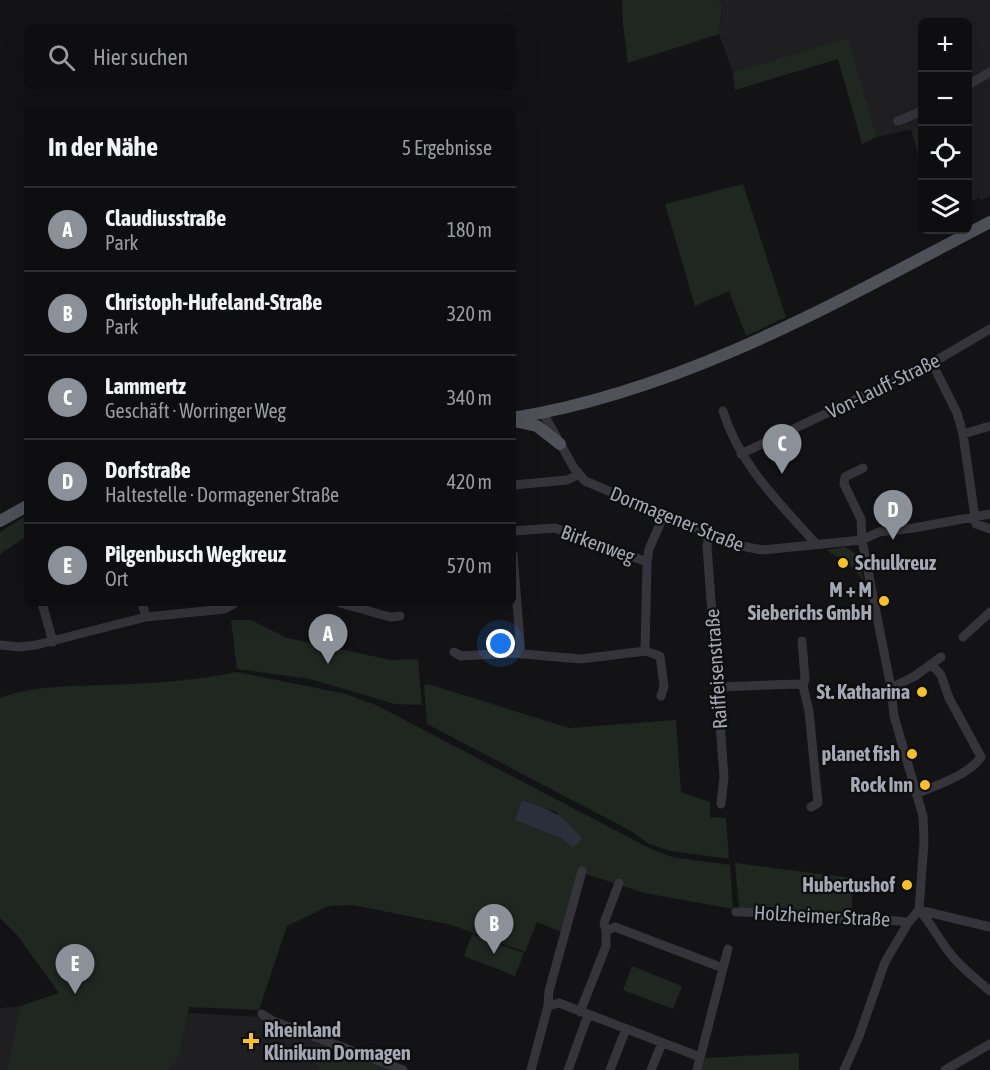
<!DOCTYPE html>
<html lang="de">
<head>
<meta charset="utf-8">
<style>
  body { margin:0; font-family:"Asap Condensed",sans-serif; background:#171719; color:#f1f3f6 }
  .controls { position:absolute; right:18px; top:18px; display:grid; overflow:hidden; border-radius:9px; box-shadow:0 6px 24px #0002 }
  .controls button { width:54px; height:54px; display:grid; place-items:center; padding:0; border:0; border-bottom:2px solid #2e2e30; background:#0e0e10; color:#f1f3f6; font:30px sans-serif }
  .you { position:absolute; left:501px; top:644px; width:21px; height:21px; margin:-15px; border:4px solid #fff; border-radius:50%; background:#1a73e8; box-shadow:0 0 0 9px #1a73e833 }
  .badge { display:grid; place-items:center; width:39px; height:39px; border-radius:50%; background:#8c9099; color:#fff; font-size:20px; font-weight:700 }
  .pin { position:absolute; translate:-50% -50px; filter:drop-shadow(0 2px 3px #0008) }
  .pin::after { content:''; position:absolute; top:32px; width:21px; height:18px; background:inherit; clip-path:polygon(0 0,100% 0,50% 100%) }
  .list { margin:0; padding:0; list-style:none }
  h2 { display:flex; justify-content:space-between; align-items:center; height:78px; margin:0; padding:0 24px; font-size:26px }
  h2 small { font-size:20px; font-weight:400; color:#9b9c9f }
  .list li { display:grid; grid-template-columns:39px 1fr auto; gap:18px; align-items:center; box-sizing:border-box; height:84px; padding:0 24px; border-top:2px solid #2e2e30 }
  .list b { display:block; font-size:22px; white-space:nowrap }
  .list p { margin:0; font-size:20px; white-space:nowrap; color:#9b9c9f }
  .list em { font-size:20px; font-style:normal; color:#9b9c9f }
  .icon { flex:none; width:33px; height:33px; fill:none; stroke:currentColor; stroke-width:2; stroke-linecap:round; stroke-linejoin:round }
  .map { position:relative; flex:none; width:990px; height:1070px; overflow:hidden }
  .search { position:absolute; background:#0e0e10; box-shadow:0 6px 24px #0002; left:24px; top:24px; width:492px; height:66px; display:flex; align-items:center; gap:15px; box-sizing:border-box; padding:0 21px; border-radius:9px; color:#9b9c9f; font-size:22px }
  .panel { position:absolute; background:#0e0e10; box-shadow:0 6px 24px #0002; left:24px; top:108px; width:492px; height:498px; border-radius:9px }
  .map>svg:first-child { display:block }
  .built { fill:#1f1f22 }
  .green { fill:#1f2720; fill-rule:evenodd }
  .water { fill:#293039 }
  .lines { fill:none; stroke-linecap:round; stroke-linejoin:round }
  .minor { stroke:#34343a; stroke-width:9 }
  .major { stroke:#4f5159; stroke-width:12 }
  .poi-dot { fill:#f8c027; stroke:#0e0e0f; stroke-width:2 }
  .labels { text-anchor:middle; stroke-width:4.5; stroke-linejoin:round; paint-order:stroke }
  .street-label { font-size:20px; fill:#a4a8b5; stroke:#0e0e0f }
  .poi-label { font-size:20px; font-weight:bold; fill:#a4a8b5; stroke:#0e0e0f; text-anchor:end }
</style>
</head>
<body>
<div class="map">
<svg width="990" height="1070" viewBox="0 0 990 1070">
  <rect width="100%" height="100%" fill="#131315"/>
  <!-- built -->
  <path class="built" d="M 718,0 L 990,0 L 990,196 L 981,200 L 979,197 L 968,203 L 968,22 L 922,22 L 922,127 L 877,137 L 848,38 L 733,72 L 719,34 L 722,5 Z
    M 20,1006 L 7,1070 L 0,1070 L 0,1008 Z
    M 188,1013 L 260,1017 L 396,1070 L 169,1070 L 180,1056 Z"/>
  <!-- green -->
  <path class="green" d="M 622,0 L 718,0 L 722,4 L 719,34 L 628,63 L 623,24 Z
    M 848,38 L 877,137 L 862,144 L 838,59 L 735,90 L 733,72 Z
    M 922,127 L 922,168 L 911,129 Z
    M 743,184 L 786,317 L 746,336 L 729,291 L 695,306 L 665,204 Z
    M 27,515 L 27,536 L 0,554 L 0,532 Z
    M 845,547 L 856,554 L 864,581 L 850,565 L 826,550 Z
    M 231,620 L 251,620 L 287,638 L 391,660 L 418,659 L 422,705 L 395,704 L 310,679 L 237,669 Z
    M 237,672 L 346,694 L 378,706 L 651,849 L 672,857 L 730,865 L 733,909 L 644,893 L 577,871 L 579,876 L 564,933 L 537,922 L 525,952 L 452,925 L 353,905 L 329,906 L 287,926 L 259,1010 L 189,1007 L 180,1056 L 169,1070 L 7,1070 L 20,1006 L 59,993 L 17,935 L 0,918 L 0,698 C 34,685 73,686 109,685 C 152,683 195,681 237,672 ZM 522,800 L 556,812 L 573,848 Z
    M 428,684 L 569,728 L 676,720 L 681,792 L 710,802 L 710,817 L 726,818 L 729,859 L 671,851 L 649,844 L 631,831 L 427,724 L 424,686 Z
    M 735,863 L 852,878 L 852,917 L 770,907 L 739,908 Z
    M 472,934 L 524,953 L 515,976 L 464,956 Z
    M 632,966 L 682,986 L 673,1009 L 623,990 Z
    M 323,1043 L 394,1070 L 319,1070 L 309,1054 Z
    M 799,1053 L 799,1070 L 702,1070 L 705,1058 Z"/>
  <!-- water -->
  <path class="water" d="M 522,800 C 550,809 564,815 582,839 L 573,848 L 561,838 L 515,820 Z"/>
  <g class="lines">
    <!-- minor -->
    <path class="minor" d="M 968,85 L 990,72
      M 898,121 L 922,111
      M 932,363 L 957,413 L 963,434 L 976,524 L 990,529
      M 723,411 C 740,466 779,502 816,544
      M 543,413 L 574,468 L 585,481 L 737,545 L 762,550 L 862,540 L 879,532 L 914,528 L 990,514
      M 963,434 L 990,426
      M 741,454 L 932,363 L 990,329
      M 513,485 L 567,480 L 578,475
      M 513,531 L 555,528 L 647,562
      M 709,534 L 707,546 L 724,777 L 721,804
      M 513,554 L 521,654
      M 42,603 L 53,642
      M 142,603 L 146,617
      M 340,603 L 390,617 L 400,616
      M 963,637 L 990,612
      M 802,641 L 805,679 L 803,686
      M 0,645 L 19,647 L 36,645 L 146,617 L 225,609 L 235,603
      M 645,651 L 647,562 L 649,549 L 664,515
      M 454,652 L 461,656 L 512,653 L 581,659 L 645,651 L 660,656 L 664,686 L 661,696
      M 718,687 L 798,684 L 803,686 L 809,711 L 818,803 L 811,807
      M 891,688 L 915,676 L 941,657
      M 916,794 C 936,785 968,776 981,757 L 949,698 L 941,675 L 932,665
      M 919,910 C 931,923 938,938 949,952 C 960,967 976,979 990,991
      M 919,910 L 990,927
      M 736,912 C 780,912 823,918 867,921 C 881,922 895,918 908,923
      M 606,931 L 615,927 L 723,968
      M 548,1006 L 559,1003 L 700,1057
      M 580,1012 L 606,946 L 606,931 L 604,923 L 619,883
      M 262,1014 L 273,1021 L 403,1070
      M 531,1070 L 548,1006 L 549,991 L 582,871
      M 568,1070 L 588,1015
      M 610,1070 L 626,1029
      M 651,1070 L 662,1043
      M 697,1070 L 728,949
      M 844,1070 L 858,1039 L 885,962 L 908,923 L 919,910 L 924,842 L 923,816 L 894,716 L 891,688 L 862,540 L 861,519 L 844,484 L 845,477 L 863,468
      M 945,1070 L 990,1044"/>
    <!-- major -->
    <path class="major" d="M 513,418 C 685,390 837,302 990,222
      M 514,421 L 537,426 L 560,444
      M 0,521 L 27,506"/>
  </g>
  <!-- markers -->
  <g class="poi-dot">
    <circle cx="843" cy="563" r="6"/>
    <circle cx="884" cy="601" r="6"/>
    <circle cx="922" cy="692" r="6"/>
    <circle cx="912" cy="754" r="6"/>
    <circle cx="925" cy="785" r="6"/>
    <circle cx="907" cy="885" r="6"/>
    <path d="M248 1032h6v6h6v6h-6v6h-6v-6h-6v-6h6z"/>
  </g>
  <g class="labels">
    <!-- street labels -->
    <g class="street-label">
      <text transform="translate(883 386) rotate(-26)" y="7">Von-Lauff-Straße</text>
      <text transform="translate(677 519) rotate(22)" y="7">Dormagener Straße</text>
      <text transform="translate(598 544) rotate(20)" y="7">Birkenweg</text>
      <text transform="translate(716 669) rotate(-94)" y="7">Raiffeisenstraße</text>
      <text transform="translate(822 916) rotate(3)" y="7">Holzheimer Straße</text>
    </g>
    <!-- poi labels -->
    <g class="poi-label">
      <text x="855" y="570" text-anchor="start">Schulkreuz</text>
      <text x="872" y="597">M + M<tspan x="872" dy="23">Sieberichs GmbH</tspan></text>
      <text x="910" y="699">St. Katharina</text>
      <text x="900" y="761">planet fish</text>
      <text x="913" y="792">Rock Inn</text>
      <text x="895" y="892">Hubertushof</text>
      <text x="264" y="1037" text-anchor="start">Rheinland<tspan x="264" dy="23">Klinikum Dormagen</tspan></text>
    </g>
  </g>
</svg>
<div class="controls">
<button>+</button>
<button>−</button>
<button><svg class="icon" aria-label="locate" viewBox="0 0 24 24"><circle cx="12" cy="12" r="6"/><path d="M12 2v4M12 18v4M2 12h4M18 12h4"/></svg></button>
<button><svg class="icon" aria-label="layers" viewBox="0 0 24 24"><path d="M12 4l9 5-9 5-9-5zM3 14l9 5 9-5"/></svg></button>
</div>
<div class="you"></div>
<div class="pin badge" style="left:328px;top:664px">A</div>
<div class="pin badge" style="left:494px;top:954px">B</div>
<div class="pin badge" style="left:782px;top:474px">C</div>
<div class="pin badge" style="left:893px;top:540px">D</div>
<div class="pin badge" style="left:75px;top:994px">E</div>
<div class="search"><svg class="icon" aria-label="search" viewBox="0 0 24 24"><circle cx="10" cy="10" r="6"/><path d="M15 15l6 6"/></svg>Hier suchen</div>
<section class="panel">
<h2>In der Nähe<small>5 Ergebnisse</small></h2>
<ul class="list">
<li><span class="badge">A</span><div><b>Claudiusstraße</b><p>Park</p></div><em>180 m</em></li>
<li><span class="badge">B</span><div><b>Christoph-Hufeland-Straße</b><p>Park</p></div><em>320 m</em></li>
<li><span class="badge">C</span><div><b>Lammertz</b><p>Geschäft · Worringer Weg</p></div><em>340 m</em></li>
<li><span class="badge">D</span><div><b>Dorfstraße</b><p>Haltestelle · Dormagener Straße</p></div><em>420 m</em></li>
<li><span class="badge">E</span><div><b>Pilgenbusch Wegkreuz</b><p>Ort</p></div><em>570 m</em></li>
</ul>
</section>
</div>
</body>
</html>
